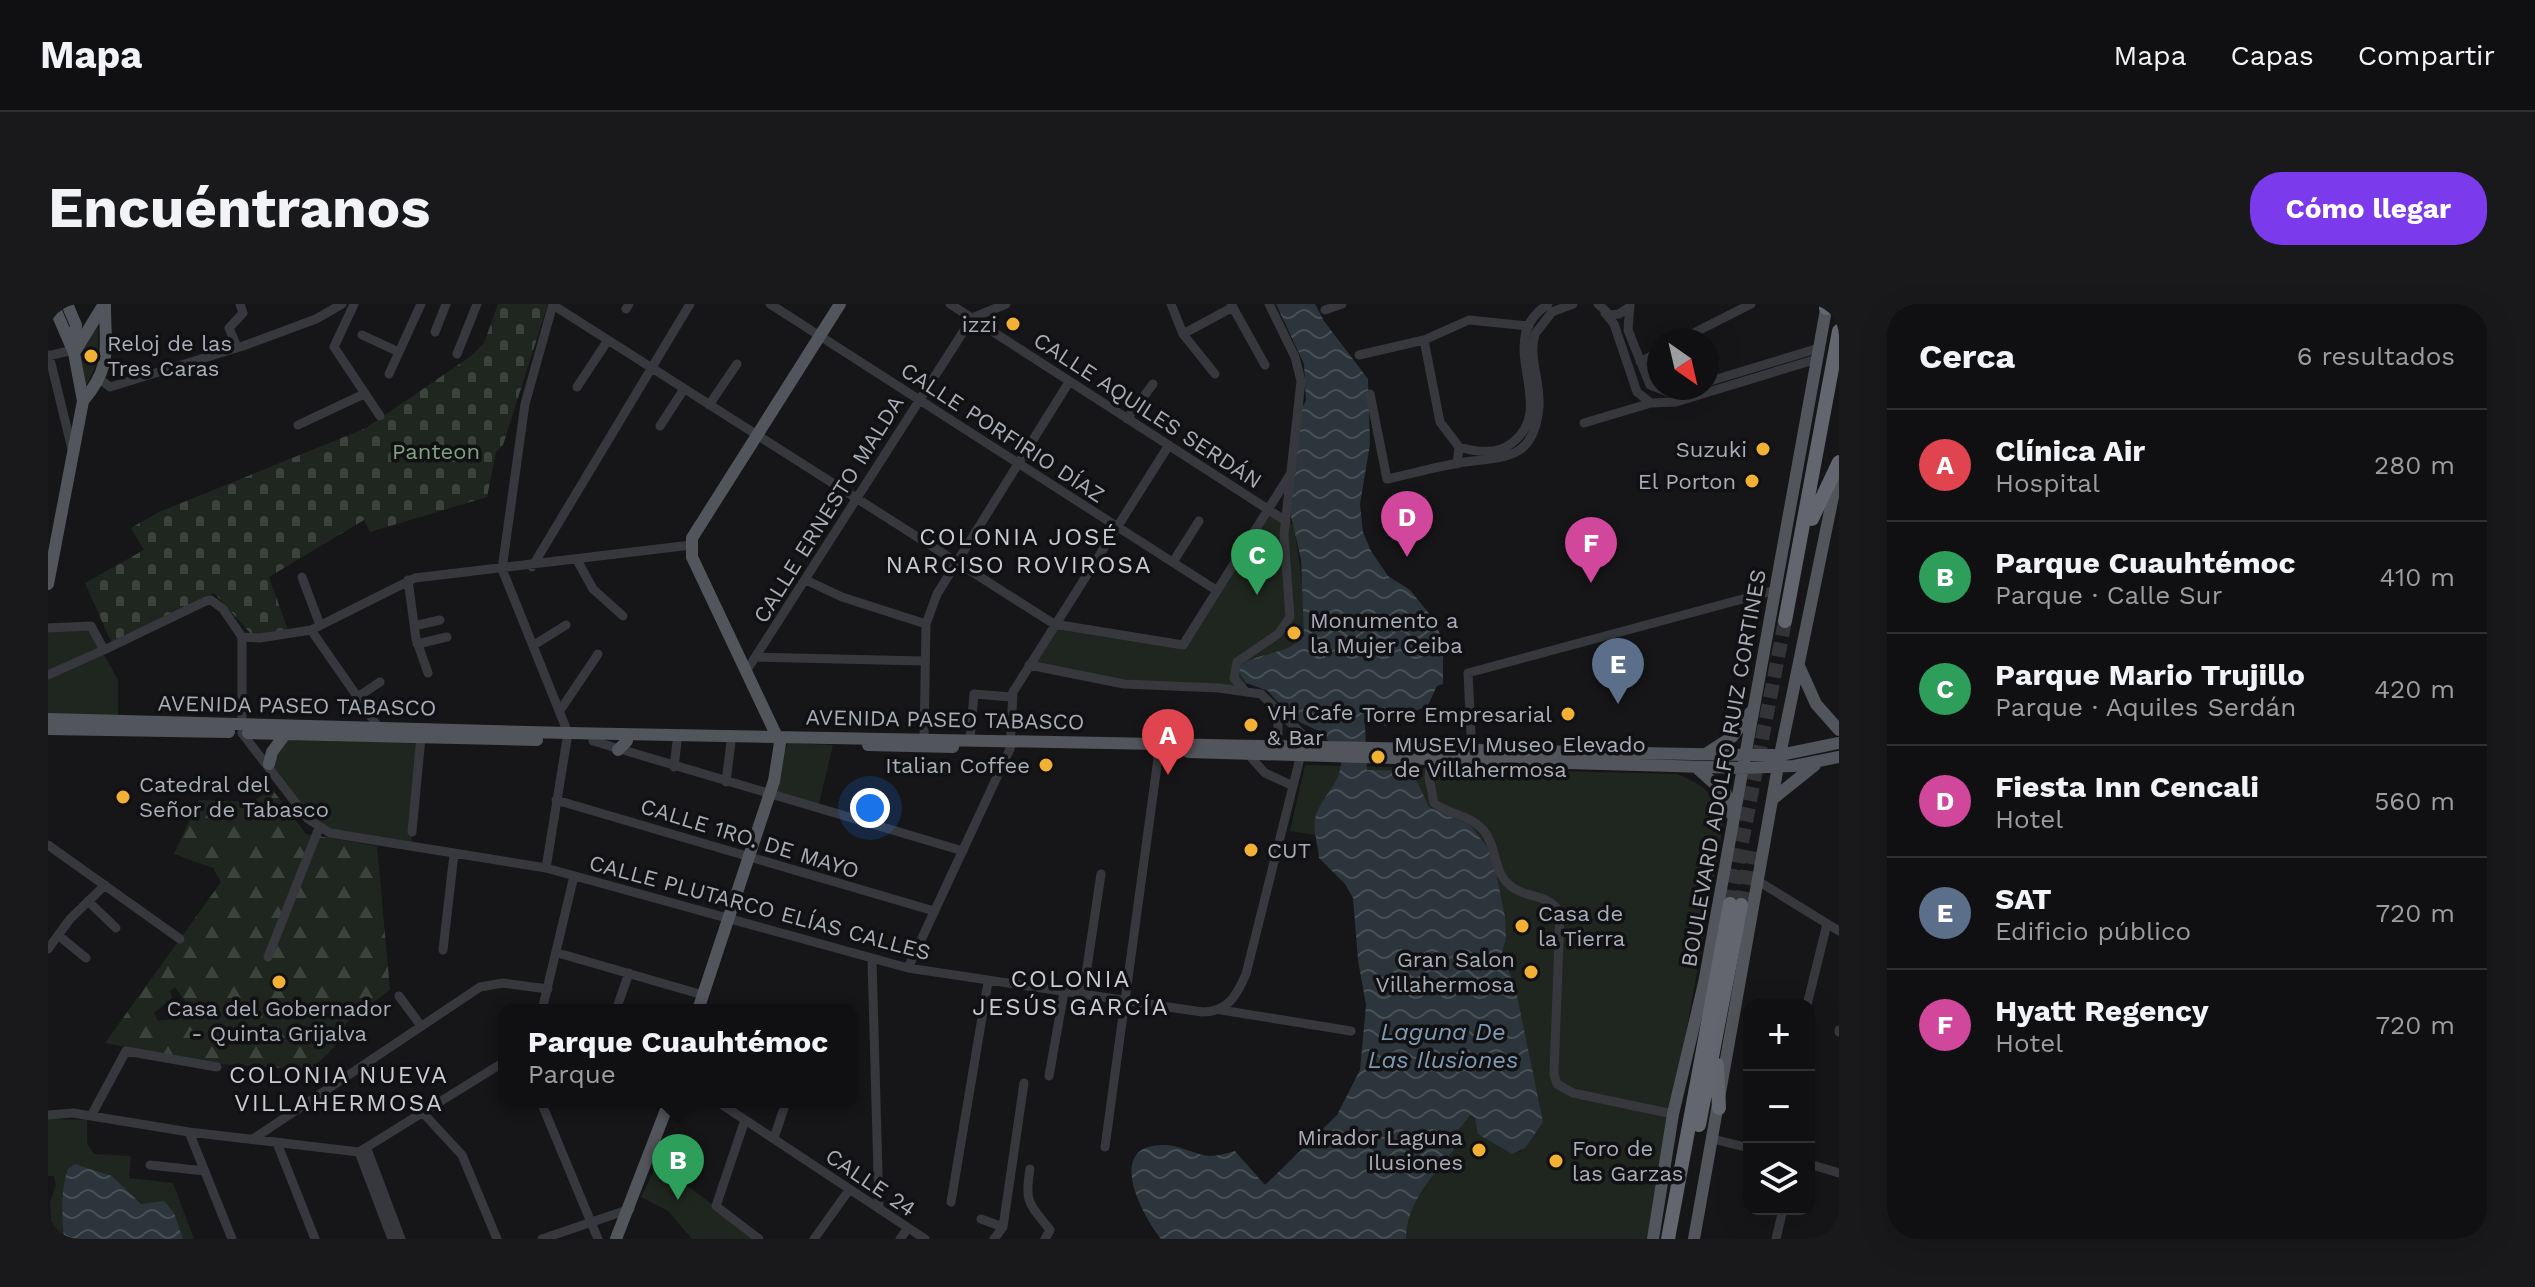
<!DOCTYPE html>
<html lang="es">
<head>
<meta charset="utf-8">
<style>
  body { margin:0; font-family:"Work Sans",sans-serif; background:#19191b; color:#f1f3f6 }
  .controls { position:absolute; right:24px; bottom:24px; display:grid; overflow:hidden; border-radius:16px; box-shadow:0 8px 32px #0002 }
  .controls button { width:72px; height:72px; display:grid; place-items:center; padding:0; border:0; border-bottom:2px solid #303032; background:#101012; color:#f1f3f6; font:40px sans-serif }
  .compass { position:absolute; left:1599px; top:24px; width:72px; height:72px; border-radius:50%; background:#101012; box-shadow:0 8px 32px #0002; rotate:146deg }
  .you { position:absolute; left:822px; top:504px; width:28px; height:28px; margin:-20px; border:6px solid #fff; border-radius:50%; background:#1a73e8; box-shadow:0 0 0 12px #1a73e833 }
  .badge { display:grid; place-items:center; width:52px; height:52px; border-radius:50%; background:#7c3aed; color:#fff; font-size:26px; font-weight:700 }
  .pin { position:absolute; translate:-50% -66px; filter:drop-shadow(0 2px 4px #0008) }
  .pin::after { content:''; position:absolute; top:42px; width:28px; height:24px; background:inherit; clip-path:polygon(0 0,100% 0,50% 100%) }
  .popup { position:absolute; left:450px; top:700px; width:360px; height:104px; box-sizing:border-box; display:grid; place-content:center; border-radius:16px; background:#101012; filter:drop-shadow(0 2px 6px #0005); font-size:26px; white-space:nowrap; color:#9c9d9f }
  .popup b { font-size:30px; color:#f1f3f6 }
  .popup::after { content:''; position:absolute; left:50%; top:100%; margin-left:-16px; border:16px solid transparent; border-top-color:#101012 }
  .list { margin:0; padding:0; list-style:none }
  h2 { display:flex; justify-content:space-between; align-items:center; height:104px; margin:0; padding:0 32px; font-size:34px }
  h2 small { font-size:26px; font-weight:400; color:#9c9d9f }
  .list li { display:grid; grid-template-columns:52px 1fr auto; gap:24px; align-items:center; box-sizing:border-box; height:112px; padding:0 32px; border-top:2px solid #303032 }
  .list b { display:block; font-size:30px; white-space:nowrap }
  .list p { margin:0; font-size:26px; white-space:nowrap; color:#9c9d9f }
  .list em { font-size:26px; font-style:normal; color:#9c9d9f }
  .icon { flex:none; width:44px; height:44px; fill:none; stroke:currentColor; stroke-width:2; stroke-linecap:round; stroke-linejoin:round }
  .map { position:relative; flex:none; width:1791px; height:935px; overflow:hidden; border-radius:32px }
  header { display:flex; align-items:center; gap:48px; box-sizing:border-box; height:112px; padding:0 40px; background:#101012; border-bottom:2px solid #303032 }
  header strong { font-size:38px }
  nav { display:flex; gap:44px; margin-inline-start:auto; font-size:28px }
  .intro { display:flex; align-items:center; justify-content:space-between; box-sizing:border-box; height:192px; padding:0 48px }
  h1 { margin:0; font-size:56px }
  .button { padding:20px 36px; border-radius:32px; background:#7c3aed; color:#fff; font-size:28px; font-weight:700 }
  main { display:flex; gap:48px; padding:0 48px }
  aside { flex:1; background:#101012; border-radius:32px; box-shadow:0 8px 32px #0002 }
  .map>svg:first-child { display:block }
  .green { fill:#1e261f }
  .forest { fill:url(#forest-firs); fill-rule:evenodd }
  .cemetery { fill:url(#cemetery-stones) }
  .water { fill:url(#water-waves) }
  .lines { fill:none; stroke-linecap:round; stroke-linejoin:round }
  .highway-tunnel { stroke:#333438; stroke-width:14; stroke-dasharray:14 7; stroke-linecap:butt }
  .minor { stroke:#37383d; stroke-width:9 }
  .major { stroke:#53555c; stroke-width:12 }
  .highway { stroke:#63666e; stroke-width:14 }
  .poi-dot { fill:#f2b134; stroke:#111113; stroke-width:3 }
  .labels { text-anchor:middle; stroke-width:7; stroke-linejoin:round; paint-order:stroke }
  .poi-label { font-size:22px; fill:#a8adb8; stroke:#111113; text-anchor:start }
  .street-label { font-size:22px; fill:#a8adb8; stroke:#111113 }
  .park-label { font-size:22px; fill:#7fa381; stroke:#111113 }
  .neighbourhood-label { font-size:24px; letter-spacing:2px; fill:#c9ccd4; stroke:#111113 }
  .water-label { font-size:24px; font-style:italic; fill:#7f9bb3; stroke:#111113 }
</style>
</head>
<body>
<header>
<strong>Mapa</strong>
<nav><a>Mapa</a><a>Capas</a><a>Compartir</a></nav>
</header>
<div class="intro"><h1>Encuéntranos</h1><a class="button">Cómo llegar</a></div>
<main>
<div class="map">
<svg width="1791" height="935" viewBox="0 0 1791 935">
  <defs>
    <pattern id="forest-firs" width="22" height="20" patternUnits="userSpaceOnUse" patternTransform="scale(2)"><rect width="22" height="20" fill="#1e261f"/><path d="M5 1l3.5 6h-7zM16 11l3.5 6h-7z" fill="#3c433d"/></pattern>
    <pattern id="cemetery-stones" width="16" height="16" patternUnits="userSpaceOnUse" patternTransform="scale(2)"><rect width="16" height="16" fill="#1e261f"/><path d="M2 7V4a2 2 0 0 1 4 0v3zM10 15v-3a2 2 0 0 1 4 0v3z" fill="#3c433d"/></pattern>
    <pattern id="water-waves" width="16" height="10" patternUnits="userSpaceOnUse" patternTransform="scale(2)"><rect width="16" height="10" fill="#2c353c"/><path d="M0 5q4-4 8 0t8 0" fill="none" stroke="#485056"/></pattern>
  </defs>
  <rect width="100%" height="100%" fill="#161618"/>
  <!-- green -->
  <path class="green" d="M 50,21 L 50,57 L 37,84 C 31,59 29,40 50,21 Z
    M 1220,205 L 1245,221 C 1249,238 1262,323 1254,335 C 1247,346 1219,351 1207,355 L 1196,386 L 1076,380 L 981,361 L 1006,320 L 1132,342 Z
    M 40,322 L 70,376 L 70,417 L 0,415 L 0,324 Z
    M 238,429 L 373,433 L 363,543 L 271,524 L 221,460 Z
    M 740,439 L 785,441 L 770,504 L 720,489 Z
    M 1257,461 L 1629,470 C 1659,483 1667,489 1675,521 C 1652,659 1624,796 1602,935 L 1334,935 L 1419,809 L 1472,848 L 1480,838 L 1482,828 L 1273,532 L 1242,527 Z
    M 0,815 L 39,816 L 39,839 L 46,850 L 83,852 L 81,874 L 125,879 L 146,935 L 4,935 L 2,898 L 8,881 L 6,872 L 0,872 Z
    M 609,860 L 712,935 L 644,935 L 620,907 L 593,893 Z"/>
  <!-- forest -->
  <path class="forest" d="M 224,485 L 258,530 L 329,542 L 342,686 L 299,718 L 291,738 L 263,766 L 171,760 L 57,739 L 173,578 L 165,564 L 126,550 L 151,496 L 204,498 ZM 127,683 L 138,698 L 124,715 L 110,717 L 106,709 L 124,694 L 122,687 Z"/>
  <!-- cemetery -->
  <path class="cemetery" d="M 450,0 L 500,0 L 455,141 L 448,148 L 439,193 L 322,228 L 316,216 L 221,273 L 240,326 L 204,331 L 166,289 L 64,340 L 37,279 L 96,246 L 83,224 L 111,208 L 318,124 L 423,52 L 436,39 Z"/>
  <!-- water -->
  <path class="water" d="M 1228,0 L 1267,0 L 1276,17 L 1320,75 L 1322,140 L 1312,200 L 1315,228 L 1323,247 L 1340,272 L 1362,286 L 1388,318 L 1395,340 L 1395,380 L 1389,382 L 1380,401 L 1337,422 L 1333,419 L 1317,421 L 1319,466 L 1364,467 L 1381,503 L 1422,521 L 1444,549 L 1457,613 L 1458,634 L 1454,649 L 1468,687 L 1495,818 L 1477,844 L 1464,850 L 1430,830 L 1427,814 L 1422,811 L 1408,829 L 1414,835 C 1391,866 1358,895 1358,935 L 1113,935 C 1093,910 1055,838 1119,841 C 1133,842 1148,851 1162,852 C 1170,852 1179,849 1187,847 L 1217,881 L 1289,811 L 1312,766 L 1318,701 L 1310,656 L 1305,594 L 1297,580 L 1271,554 C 1270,542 1265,526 1267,515 C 1272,493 1294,480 1293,456 L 1275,429 L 1243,414 L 1220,387 L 1198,379 L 1191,368 L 1193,361 C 1210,348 1243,351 1256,331 L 1253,255 L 1240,200 L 1247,114 L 1258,97 L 1256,60 Z
    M 27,860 L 64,872 L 93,900 L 116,897 L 126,909 L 135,935 L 16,935 C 14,911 12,888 20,865 Z"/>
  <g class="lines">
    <!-- highway-tunnel -->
    <path class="highway-tunnel" d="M 1682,600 L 1737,317
      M 1693,601 L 1703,547"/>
    <!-- minor -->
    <path class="minor" d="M 306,0 L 286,43 L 332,112
      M 722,0 L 1168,286
      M 902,0 L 1238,217
      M 1123,0 L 1135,30 L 1167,70
      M 1183,0 L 1217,61
      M 1550,0 L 1562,11 L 1571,10 L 1580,4
      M 1582,0 L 1580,26 L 1602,81 L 1620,88 L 1638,84
      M 505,1 L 1006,320 L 1135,341 L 1243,169
      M 578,5 L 581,0
      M 1277,6 L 1294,0
      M 1557,9 L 1566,20 L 1589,88 L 1603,99 L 1628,98 L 1769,55
      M 387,28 L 398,0
      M 1135,30 L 1185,3
      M 314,31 L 351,48
      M 1376,36 L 1392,118 L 1411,143 L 1409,160
      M 1632,36 L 1703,0
      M 189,43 L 181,24 L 195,9 L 192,0
      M 409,50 L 429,0
      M 1,51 L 24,145
      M 1311,51 L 1376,36 L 1421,16 L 1481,22
      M 0,52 L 25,46
      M 1592,58 L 1611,48
      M 341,70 L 373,0
      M 53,76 L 62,83 L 195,42 L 268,15 L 294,0
      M 1659,78 L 1771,44
      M 529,83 L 560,36
      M 1322,90 L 1339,175 C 1363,170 1387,163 1411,159 C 1452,152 1486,160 1491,103 C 1493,79 1480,53 1487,30 L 1504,8 L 1525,0
      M 661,101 L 689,60
      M 1079,115 L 1105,80
      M 1536,119 L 1603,99
      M 250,121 L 316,90
      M 612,122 L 636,85
      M 1411,143 C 1428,148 1449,151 1464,139 C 1502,110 1468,65 1478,28 C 1481,16 1490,7 1500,0
      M 529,256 L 545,285 L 575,312
      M 1125,258 L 1151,217
      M 484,263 L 642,0
      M 254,273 L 272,321
      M 360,276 L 368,335 L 380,369
      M 758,276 L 794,293 L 878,320
      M 366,322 L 392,316
      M 0,324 L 43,322 L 56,346 L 158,297 L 163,296 L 175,305 L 194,333 L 194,429 L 260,515 L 282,529 L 498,564 L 860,664 L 1154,708 C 1180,708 1189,691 1198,670 L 1253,450
      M 263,326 L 329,421
      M 194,333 L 212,334 L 263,326 L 367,274 L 643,241
      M 369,340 L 399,333
      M 486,341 L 518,321
      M 708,353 L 875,357
      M 981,361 L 1076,380 L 1171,384 L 1213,390 L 1254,430 L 1261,441
      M 699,366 L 924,14 L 958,0
      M 0,371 L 56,346
      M 1196,386 L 1186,374 L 1189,358 L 1230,330 L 1242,313 L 1236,231 L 1253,77 L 1247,53 L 1221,0
      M 311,392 L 332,378
      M 513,405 L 550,350
      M 876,434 L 878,320 L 889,290 L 1021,78
      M 922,436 L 926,390 L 963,393
      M 545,437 L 915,547
      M 1230,441 L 1230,408
      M 1199,449 L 1217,469 L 1245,482
      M 1424,451 L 1420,369 L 1728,286
      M 1383,455 L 1381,473 L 1386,499 C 1402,511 1423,511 1436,527 C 1450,544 1444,569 1464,583 C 1480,595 1500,589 1512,609 L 1506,770 L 1509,780 L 1525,789 L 1625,810
      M 626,463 L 629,438
      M 678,478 L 683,438
      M 508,496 L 886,607
      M 364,528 L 373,433
      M 0,541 L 132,635
      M 498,564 L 520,429 L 454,265 L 477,100 L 505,0
      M 1710,577 L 1791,627
      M 40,597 L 68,624
      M 10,631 L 38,654
      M 0,645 L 22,615 L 57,581
      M 395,646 L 406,550
      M 510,649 L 655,691
      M 220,653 L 271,524
      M 824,656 L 831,905
      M 860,664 L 962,445 L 965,388 L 1121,141
      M 1035,690 L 1053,570
      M 351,692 L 373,722
      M 1759,701 L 1779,620
      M 494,706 L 526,572
      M 568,706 L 581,669
      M 1173,706 L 1303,727
      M 1791,728 L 1791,726
      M 1001,772 L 1016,688
      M 493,798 L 550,935
      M 670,798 L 877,935
      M 376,810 L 414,851 L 449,935
      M 0,811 L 25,809 L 141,828 L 311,848 L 456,758
      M 43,812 L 78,747 L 169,763
      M 697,816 L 668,902 L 711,935
      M 141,828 L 184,935
      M 726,834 L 738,798
      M 205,835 L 432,683 L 455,679 L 500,685
      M 1665,835 L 1701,844
      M 229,839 L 267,935
      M 1057,843 L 1111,447
      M 319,845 L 353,935
      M 311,848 L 344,935
      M 1761,860 L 1791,869
      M 102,861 L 157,867
      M 982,865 C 976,900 982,900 1002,926 L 997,935
      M 903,898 L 940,678
      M 933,915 L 955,923
      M 494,935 L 582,905
      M 766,935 L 801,886
      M 852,935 L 860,924
      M 946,935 L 955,923 L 976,779
      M 1728,935 L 1735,905"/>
    <!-- major -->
    <path class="major" d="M 5,0 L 26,49
      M 19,0 L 28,21 L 26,39
      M 35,97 C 65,62 57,44 57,0
      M 0,280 L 35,97 L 26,49 L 56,0
      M 1751,362 L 1768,400 L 1791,426
      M 0,415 L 520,429 L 1697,451 L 1732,451 L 1791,439
      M 0,425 L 181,428
      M 200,429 L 489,436
      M 820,441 L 905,443
      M 570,446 L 579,437
      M 1140,448 L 1694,464 L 1746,462 L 1791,453
      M 1659,449 L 1684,433 L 1703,408
      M 221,460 L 224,448 L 238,429
      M 1649,464 L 1678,490 L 1684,511
      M 1726,494 L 1767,461
      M 650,706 L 726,477 L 732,439 L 644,253 L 644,234 L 792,0
      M 568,935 L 621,798
      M 1605,935 L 1625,810 L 1656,679 L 1779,0
      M 1646,935 L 1732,451 L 1790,168"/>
    <!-- highway -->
    <path class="highway" d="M 1778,4 L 1780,0
      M 1764,215 L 1791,158
      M 1737,317 L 1791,27
      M 1669,761 L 1671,804
      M 1651,821 L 1693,601
      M 1620,935 L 1682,600"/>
  </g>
  <!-- markers -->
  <g class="poi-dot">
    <circle cx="965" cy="20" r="8"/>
    <circle cx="43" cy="52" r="8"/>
    <circle cx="1715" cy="145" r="8"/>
    <circle cx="1704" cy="177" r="8"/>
    <circle cx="1246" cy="329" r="8"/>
    <circle cx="1520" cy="410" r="8"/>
    <circle cx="1203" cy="421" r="8"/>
    <circle cx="1330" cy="453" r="8"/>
    <circle cx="998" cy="461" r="8"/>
    <circle cx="75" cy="493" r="8"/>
    <circle cx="1203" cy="546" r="8"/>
    <circle cx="1474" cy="622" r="8"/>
    <circle cx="1483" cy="668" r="8"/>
    <circle cx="231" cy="678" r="8"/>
    <circle cx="1431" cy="846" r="8"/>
    <circle cx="1508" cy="857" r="8"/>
  </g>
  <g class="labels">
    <!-- poi labels -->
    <g class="poi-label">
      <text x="949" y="28" text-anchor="end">izzi</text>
      <text x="59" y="47">Reloj de las<tspan x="59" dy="25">Tres Caras</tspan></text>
      <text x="1699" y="153" text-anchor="end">Suzuki</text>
      <text x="1688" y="185" text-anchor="end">El Porton</text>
      <text x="1262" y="324">Monumento a<tspan x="1262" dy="25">la Mujer Ceiba</tspan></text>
      <text x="1219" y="416">VH Cafe<tspan x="1219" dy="25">&amp; Bar</tspan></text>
      <text x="1504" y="418" text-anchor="end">Torre Empresarial</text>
      <text x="1346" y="448">MUSEVI Museo Elevado<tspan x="1346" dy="25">de Villahermosa</tspan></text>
      <text x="982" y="469" text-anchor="end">Italian Coffee</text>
      <text x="91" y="488">Catedral del<tspan x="91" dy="25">Señor de Tabasco</tspan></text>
      <text x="1219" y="554">CUT</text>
      <text x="1490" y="617">Casa de<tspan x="1490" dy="25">la Tierra</tspan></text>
      <text x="1467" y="663" text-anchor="end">Gran Salon<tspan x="1467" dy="25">Villahermosa</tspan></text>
      <text x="231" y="712" text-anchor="middle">Casa del Gobernador<tspan x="231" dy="25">- Quinta Grijalva</tspan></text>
      <text x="1415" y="841" text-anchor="end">Mirador Laguna<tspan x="1415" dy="25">Ilusiones</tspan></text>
      <text x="1524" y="852">Foro de<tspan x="1524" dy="25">las Garzas</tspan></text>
    </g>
    <!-- street labels -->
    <g class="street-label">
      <text transform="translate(1100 106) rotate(33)" y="8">CALLE AQUILES SERDÁN</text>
      <text transform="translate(955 128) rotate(33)" y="8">CALLE PORFIRIO DÍAZ</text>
      <text transform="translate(780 205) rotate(-58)" y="8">CALLE ERNESTO MALDA</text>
      <text transform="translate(249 401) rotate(1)" y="8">AVENIDA PASEO TABASCO</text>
      <text transform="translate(897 415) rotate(1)" y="8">AVENIDA PASEO TABASCO</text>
      <text transform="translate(1675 464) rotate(-80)" y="8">BOULEVARD ADOLFO RUIZ CORTINES</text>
      <text transform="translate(702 534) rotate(17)" y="8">CALLE 1RO. DE MAYO</text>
      <text transform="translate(712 603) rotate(15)" y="8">CALLE PLUTARCO ELÍAS CALLES</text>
      <text transform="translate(823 878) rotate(34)" y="8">CALLE 24</text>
    </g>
    <!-- park labels -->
    <g class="park-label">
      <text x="388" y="155">Panteon</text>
    </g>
    <!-- neighbourhood labels -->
    <g class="neighbourhood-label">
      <text x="971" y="241">COLONIA JOSÉ<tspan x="971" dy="28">NARCISO ROVIROSA</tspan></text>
      <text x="1023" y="683">COLONIA<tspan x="1023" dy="28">JESÚS GARCÍA</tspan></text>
      <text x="291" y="779">COLONIA NUEVA<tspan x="291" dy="28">VILLAHERMOSA</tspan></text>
    </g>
    <!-- water labels -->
    <g class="water-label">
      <text x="1395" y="736">Laguna De<tspan x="1395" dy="28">Las Ilusiones</tspan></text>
    </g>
  </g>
</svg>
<div class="controls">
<button>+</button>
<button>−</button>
<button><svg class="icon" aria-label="layers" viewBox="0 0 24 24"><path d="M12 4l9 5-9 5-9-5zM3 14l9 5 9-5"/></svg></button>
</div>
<svg class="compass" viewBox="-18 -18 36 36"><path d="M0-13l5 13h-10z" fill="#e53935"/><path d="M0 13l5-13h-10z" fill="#9c9d9f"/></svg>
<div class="you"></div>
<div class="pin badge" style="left:1120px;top:471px;background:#e0444e">A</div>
<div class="pin badge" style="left:630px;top:896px;background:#2e9e5b">B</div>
<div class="popup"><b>Parque Cuauhtémoc</b>Parque</div>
<div class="pin badge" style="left:1209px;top:291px;background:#2e9e5b">C</div>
<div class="pin badge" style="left:1359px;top:253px;background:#d1479c">D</div>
<div class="pin badge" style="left:1570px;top:400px;background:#5c6f8a">E</div>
<div class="pin badge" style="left:1543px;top:279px;background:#d1479c">F</div>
</div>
<aside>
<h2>Cerca<small>6 resultados</small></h2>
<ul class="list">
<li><span class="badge" style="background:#e0444e">A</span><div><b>Clínica Air</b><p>Hospital</p></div><em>280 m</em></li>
<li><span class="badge" style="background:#2e9e5b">B</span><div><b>Parque Cuauhtémoc</b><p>Parque · Calle Sur</p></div><em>410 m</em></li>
<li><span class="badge" style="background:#2e9e5b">C</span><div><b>Parque Mario Trujillo</b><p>Parque · Aquiles Serdán</p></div><em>420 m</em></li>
<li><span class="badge" style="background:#d1479c">D</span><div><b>Fiesta Inn Cencali</b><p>Hotel</p></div><em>560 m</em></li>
<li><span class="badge" style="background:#5c6f8a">E</span><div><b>SAT</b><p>Edificio público</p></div><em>720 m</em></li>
<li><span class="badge" style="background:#d1479c">F</span><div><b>Hyatt Regency</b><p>Hotel</p></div><em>720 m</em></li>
</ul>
</aside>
</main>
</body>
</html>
